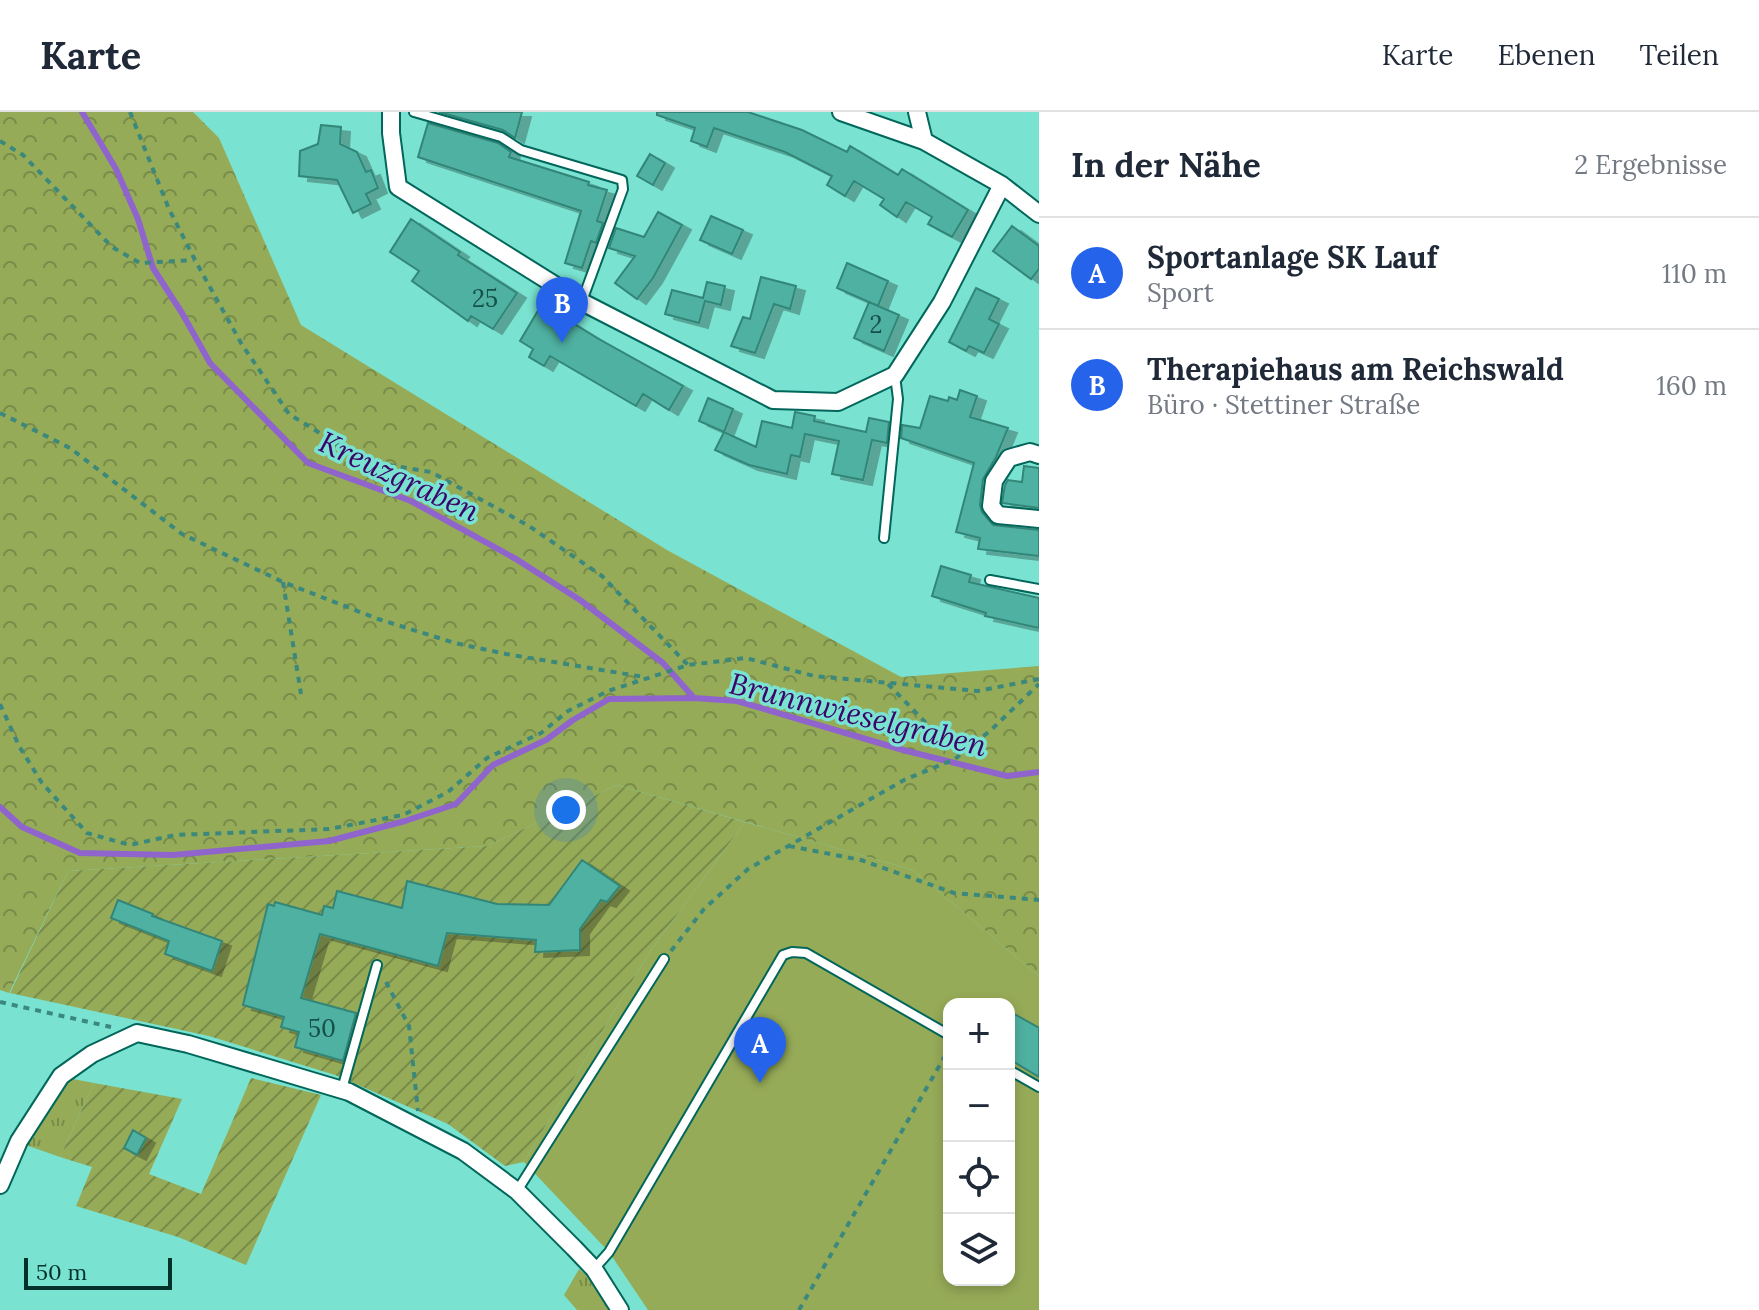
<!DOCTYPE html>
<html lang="de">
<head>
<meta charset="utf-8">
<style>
  body { margin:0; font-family:Lora,serif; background:#f2f2f3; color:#1f2937 }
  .controls { position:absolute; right:24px; bottom:24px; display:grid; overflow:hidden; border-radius:16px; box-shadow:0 4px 12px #0003 }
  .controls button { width:72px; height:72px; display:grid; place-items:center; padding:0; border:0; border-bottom:2px solid #e0e1e3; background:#fff; color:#1f2937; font:40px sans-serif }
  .scale { position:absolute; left:24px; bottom:20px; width:148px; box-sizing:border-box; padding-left:8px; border:4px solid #00312b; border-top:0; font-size:22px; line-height:28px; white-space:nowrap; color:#00312b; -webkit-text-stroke:6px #79e2d0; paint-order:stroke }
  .you { position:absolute; left:566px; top:698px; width:28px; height:28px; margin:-20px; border:6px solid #fff; border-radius:50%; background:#1a73e8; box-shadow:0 0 0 12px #1a73e833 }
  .badge { display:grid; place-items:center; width:52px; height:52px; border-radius:50%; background:#2563eb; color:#fff; font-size:26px; font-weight:700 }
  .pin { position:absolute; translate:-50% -66px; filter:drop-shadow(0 2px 4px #0008) }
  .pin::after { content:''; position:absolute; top:42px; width:28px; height:24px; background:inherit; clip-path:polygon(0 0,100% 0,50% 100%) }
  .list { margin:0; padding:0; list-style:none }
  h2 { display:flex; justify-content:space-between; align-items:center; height:104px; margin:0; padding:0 32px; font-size:34px }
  h2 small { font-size:26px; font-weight:400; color:#747a83 }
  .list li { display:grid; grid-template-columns:52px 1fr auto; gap:24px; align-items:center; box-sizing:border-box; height:112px; padding:0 32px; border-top:2px solid #e0e1e3 }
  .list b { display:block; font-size:30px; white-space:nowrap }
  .list p { margin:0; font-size:26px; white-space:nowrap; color:#747a83 }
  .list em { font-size:26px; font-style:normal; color:#747a83 }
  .icon { flex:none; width:44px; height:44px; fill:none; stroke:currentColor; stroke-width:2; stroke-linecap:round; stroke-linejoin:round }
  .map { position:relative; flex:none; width:1039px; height:1198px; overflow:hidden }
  header { display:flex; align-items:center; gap:48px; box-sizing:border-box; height:112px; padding:0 40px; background:#fff; border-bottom:2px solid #e0e1e3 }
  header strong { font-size:38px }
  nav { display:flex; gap:44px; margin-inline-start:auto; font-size:28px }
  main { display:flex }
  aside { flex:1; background:#fff }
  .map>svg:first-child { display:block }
  .grass { fill:url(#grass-tufts) }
  .forest { fill:url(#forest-crowns) }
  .garden { fill:url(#garden-furrows) }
  .pitch { fill:#96ab58; fill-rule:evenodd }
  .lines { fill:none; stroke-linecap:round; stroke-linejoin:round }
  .stream { stroke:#9064cd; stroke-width:6 }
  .building { fill:#4fb1a1; stroke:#338678; stroke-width:2; filter:url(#shadow) }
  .lane-casing { stroke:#02665a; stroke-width:12 }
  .street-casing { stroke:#02665a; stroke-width:20 }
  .path { stroke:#3b887c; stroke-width:4; stroke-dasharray:6 6; stroke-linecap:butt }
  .lane { stroke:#fff; stroke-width:8 }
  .street { stroke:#fff; stroke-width:16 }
  .labels { text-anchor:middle; stroke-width:7; stroke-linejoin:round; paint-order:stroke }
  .number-label { font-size:24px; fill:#145148 }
  .water-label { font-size:30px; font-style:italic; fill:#3b0469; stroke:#79e2d0 }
</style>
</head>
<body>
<header>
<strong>Karte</strong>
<nav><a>Karte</a><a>Ebenen</a><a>Teilen</a></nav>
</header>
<main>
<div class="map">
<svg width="1039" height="1198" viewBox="0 0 1039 1198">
  <defs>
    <pattern id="grass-tufts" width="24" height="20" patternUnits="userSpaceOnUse" patternTransform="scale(2)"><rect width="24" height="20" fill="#96ab58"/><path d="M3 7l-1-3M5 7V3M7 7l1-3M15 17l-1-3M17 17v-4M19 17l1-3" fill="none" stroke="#788c49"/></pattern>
    <pattern id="forest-crowns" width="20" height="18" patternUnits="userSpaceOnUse" patternTransform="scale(2)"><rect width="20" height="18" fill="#96ab58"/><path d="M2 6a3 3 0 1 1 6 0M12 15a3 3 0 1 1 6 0" fill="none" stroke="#788c49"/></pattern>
    <pattern id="garden-furrows" width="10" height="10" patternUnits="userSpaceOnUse" patternTransform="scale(2)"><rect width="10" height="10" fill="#96ab58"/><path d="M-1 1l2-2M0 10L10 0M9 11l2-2" fill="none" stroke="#788c49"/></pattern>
    <filter id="shadow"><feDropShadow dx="9" dy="5" stdDeviation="0" flood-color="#0004"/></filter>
  </defs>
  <rect width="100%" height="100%" fill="#79e2d0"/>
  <!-- grass -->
  <path class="grass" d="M 68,966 L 94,971 L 60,1045 L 23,1032 Z
    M 579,1157 L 591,1167 L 613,1198 L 577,1198 L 564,1183 Z"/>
  <!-- forest -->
  <path class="forest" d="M 0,0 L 193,0 L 219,26 L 301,213 L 667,438 L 901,565 L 1039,554 L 1039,864 L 913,758 L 617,673 L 487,734 L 68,759 L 9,881 L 0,878 Z"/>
  <!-- garden -->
  <path class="garden" d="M 617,673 L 745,710 L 649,841 L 524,1050 L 505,1054 L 448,1012 L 335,963 L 209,924 L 10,881 L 68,759 L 487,734 Z
    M 251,966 L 321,983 L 246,1153 L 178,1125 L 76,1094 L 92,1055 L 60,1045 L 94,971 L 182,987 L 149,1062 L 201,1082 Z"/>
  <!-- pitch -->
  <path class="pitch" d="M 745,710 L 913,758 L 1039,864 L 1039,1198 L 648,1198 L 609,1140 L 524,1050 L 649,841 ZM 949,892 L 1009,892 L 1009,1168 L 949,1168 Z"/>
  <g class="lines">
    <!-- stream -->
    <path class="stream" d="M 82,0 L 116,57 L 138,107 L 153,156 L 182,201 L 210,251 L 308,351 L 411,389 L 516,447 L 580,488 L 663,551 L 694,586
      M 0,695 L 22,715 L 80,741 L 173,743 L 329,729 L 405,709 L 456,692 L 493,653 L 546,628 L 573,608 L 609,587 L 694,586 L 737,589 L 903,638 L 1007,664 L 1039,660"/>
  </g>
  <!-- building -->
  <path class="building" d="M 439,0 L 522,0 L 515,26 L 503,18 Z
    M 657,0 L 748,0 L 802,18 L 847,40 L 850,34 L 898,63 L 902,57 L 968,98 L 952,125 L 928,112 L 932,105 L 906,90 L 897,105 L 880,93 L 884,87 L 854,69 L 845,84 L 827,73 L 832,64 L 785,40 L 714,16 L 707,35 L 691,29 L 695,16 L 657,3 Z
    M 428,11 L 498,31 L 511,40 L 509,45 L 589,70 L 588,73 L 607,78 L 597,109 L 603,111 L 596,131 L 591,129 L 582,156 L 565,151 L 581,99 L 418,45 Z
    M 321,13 L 341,15 L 340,32 L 357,40 L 366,60 L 371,58 L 378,76 L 366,82 L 371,92 L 353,101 L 337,68 L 299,64 L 300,39 L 318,32 Z
    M 650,42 L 665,51 L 653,73 L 637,64 Z
    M 658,100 L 682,113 L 653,166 L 637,187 L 615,171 L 635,144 L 609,136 L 616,116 L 644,125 Z
    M 711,104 L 743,118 L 732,142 L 700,128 Z
    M 411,107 L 460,140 L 458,143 L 517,181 L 493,217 L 471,204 L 468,209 L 412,169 L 419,159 L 390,140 Z
    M 1012,114 L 1039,134 L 1039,157 L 1031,167 L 993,139 Z
    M 847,151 L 888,169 L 878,194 L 837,176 Z
    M 761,165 L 796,174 L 790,197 L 774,192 L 755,241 L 731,234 L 743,205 L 750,207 Z
    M 707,170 L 725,174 L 721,193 L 705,189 L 699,211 L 665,202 L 672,178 L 703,186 Z
    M 976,176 L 999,187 L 989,207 L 999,212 L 984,241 L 969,234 L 966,239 L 949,230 Z
    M 869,190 L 899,203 L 884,239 L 854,226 Z
    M 542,192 L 597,226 L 683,274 L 669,298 L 643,282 L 636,294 L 550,244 L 544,254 L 529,245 L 533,237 L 520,229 Z
    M 960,278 L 977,284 L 970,305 L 1008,316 L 996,345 L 983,367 L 980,393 L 982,400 L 993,413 L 1039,418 L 1039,444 L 978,437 L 980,426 L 956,420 L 974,351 L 901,326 L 902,313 L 920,316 L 930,284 L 948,289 L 949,285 L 957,288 Z
    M 708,286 L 733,297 L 724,320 L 699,309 Z
    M 795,300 L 815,304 L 814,309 L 866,320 L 869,306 L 889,310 L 887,331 L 872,328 L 863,368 L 832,362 L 839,329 L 805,322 L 800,345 L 791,343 L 787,362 L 749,353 L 715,338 L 724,320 L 756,335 L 762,309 L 792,316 Z
    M 1024,354 L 1039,356 L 1039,396 L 1002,391 L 1005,373 L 1008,368 L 1022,370 Z
    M 941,454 L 971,463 L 969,470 L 1039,486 L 1039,516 L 985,504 L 986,501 L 932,484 Z
    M 582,748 L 620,774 L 607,790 L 601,788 L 580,817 L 580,838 L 535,840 L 536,828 L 447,821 L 438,854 L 320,822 L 301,886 L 356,901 L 343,949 L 295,935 L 299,920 L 281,915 L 284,905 L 243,893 L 268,792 L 274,794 L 275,790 L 322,803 L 324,794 L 333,796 L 337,779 L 402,796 L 407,769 L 497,792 L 549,793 Z
    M 118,788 L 153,802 L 152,804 L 222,829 L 212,859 L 165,842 L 169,829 L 111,806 Z
    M 1009,899 L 1039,916 L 1039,965 L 1009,947 Z
    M 133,1018 L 146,1026 L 137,1043 L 124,1036 Z"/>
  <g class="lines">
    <!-- lane casing -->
    <g class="lane-casing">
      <path id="lane" d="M 414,0 L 501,25 L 521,38 L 622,68 L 623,77 L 582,189
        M 884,426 L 898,287 L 895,264
        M 990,468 L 1039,477
        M 1009,958 L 1039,975
        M 342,977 L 377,853
        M 517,1079 L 664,847
        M 594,1157 L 609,1140 L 783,843 L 792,840 L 806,841 L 949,923"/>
    </g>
    <!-- street casing -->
    <g class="street-casing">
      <path id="street" d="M 391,0 L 391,21 L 398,75 L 582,190 L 773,288 L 838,290 L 895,263 L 942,190 L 1002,73
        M 841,0 L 924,29 L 1002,73 L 1039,102
        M 917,0 L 924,29
        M 1039,343 L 1030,340 L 1009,346 L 994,369 L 991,394 L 998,403 L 1039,407
        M 0,1073 L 19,1029 L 61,964 L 92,942 L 137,921 L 188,932 L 349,980 L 463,1039 L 517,1079 L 574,1136 L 594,1157 L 620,1198"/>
    </g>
    <!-- path -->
    <path class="path" d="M 130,0 L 169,97 L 195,148 L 241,231 L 289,302 L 365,349 L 431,360 L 529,414 L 602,464 L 688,553
      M 0,29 L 23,43 L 112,135 L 140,151 L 194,148
      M 0,301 L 70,336 L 182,422 L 283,470 L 378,507 L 455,531 L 506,542 L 644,565
      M 283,470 L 301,582
      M 888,572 L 928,613 L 963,641
      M 0,592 L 19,634 L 42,671 L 87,721 L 130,733 L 175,723 L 329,717 L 403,703 L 448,680 L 487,646 L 541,621 L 568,599 L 608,579 L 688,553 L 746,546 L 814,564 L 978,579 L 1039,567
      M 789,734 L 861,748 L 954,781 L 1039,788
      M 671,839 L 704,797 L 748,757 L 904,668 L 955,647 L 991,618 L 1039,572
      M 386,870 L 409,914 L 418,999
      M 0,890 L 111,915
      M 799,1198 L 949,937"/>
    <!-- lane -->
    <use href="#lane" class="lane"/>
    <!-- street -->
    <use href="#street" class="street"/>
  </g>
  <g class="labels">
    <!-- number labels -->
    <g class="number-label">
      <text x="485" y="195">25</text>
      <text x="876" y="221">2</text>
      <text x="322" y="925">50</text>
    </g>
    <!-- water labels -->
    <g class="water-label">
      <text transform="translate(399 365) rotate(25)" y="10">Kreuzgraben</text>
      <text transform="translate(858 603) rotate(14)" y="10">Brunnwieselgraben</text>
    </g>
  </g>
</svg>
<div class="controls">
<button>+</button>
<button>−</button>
<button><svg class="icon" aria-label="locate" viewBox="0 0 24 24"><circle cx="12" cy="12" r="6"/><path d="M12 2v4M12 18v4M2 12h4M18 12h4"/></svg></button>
<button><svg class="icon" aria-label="layers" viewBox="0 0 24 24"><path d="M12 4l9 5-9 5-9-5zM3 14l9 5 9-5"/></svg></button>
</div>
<div class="scale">50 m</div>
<div class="you"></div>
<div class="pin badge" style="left:760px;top:971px">A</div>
<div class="pin badge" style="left:562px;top:231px">B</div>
</div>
<aside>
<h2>In der Nähe<small>2 Ergebnisse</small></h2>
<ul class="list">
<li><span class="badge">A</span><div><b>Sportanlage SK Lauf</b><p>Sport</p></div><em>110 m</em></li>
<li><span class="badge">B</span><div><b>Therapiehaus am Reichswald</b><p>Büro · Stettiner Straße</p></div><em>160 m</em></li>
</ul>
</aside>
</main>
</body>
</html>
